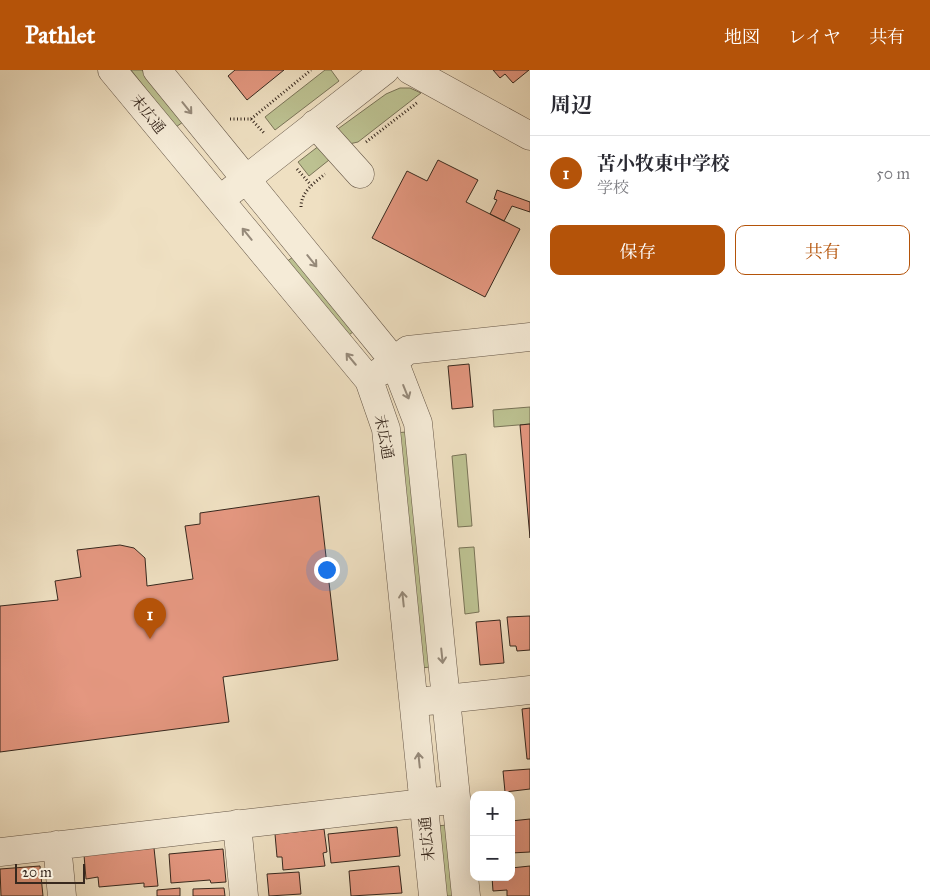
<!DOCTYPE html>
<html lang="ja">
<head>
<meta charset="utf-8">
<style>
  body { margin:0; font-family:"IM FELL Great Primer","Noto Serif JP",serif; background:#f2f2f3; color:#2b2b33 }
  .controls { position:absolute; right:15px; bottom:15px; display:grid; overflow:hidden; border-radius:10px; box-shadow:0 5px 20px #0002 }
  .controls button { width:45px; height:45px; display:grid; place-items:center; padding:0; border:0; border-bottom:1px solid #e1e1e2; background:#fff; color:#2b2b33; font:25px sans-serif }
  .scale { position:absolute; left:15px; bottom:12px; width:70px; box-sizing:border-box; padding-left:5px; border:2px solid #37281e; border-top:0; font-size:14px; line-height:18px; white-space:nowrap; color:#37281e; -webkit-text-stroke:4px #f5ebd7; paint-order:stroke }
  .you { position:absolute; left:326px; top:499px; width:18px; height:18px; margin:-12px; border:4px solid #fff; border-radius:50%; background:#1a73e8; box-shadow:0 0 0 8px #1a73e833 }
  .badge { display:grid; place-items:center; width:32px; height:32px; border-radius:50%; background:#b45309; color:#fff; font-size:16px; font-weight:700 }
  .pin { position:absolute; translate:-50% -41px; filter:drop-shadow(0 1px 2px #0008) }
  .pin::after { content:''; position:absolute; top:26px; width:18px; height:15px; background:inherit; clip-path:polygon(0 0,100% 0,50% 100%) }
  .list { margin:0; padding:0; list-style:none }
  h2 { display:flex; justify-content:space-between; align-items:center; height:65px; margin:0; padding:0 20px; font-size:21px }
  h2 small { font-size:16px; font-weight:400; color:#7c7c81 }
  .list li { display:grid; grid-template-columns:32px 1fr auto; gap:15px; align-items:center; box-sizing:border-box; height:75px; padding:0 20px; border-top:1px solid #e1e1e2 }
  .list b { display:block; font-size:19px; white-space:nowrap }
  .list p { margin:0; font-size:16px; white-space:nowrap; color:#7c7c81 }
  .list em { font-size:16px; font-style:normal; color:#7c7c81 }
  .actions { display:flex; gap:10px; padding:15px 20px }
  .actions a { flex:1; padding:11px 0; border:1px solid #b45309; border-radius:10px; text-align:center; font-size:18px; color:#b45309 }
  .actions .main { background:#b45309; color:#fff }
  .map { position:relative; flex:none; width:530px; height:826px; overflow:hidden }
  header { display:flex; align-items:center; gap:30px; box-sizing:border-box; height:70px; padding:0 25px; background:#b45309; color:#fff }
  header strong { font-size:24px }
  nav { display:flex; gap:28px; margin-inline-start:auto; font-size:18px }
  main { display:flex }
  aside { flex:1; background:#fff }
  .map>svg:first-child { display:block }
  .green { fill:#bcc191; stroke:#7a7458 }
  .building { fill:#e49780; stroke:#37281e }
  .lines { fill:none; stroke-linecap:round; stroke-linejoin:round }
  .minor-casing { stroke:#655647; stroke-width:29 }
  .path { stroke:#37281e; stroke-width:3; stroke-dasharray:1 2.5; stroke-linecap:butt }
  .minor { stroke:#f5ebd7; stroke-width:28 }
  .oneway { stroke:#968a7a }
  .labels { text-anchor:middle; stroke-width:4; stroke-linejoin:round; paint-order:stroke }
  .street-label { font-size:15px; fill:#37281e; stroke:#f5ebd7 }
</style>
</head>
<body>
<header>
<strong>Pathlet</strong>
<nav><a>地図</a><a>レイヤ</a><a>共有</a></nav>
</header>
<main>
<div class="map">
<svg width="530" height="826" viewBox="0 0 530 826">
  <rect width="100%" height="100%" fill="#efe0c2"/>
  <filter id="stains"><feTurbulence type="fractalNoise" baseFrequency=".004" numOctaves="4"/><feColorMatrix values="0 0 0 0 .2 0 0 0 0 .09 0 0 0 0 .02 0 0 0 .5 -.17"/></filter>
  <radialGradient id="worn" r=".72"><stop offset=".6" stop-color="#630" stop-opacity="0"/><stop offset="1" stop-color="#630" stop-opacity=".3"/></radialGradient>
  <!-- green -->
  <path class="green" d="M 131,0 L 142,0 L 183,52 L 176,57 Z
    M 325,0 L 331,0 L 339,11 L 275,60 L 265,47 Z
    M 400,18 L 410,18 L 421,23 L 358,72 L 349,74 L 335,61 L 386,24 Z
    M 324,72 L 334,86 L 309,106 L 298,92 Z
    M 293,187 L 353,262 L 346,267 L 286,192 Z
    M 530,337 L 530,354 L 494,357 L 493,340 Z
    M 406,362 L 431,597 L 420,598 L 395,363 Z
    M 466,384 L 472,456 L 458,457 L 452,386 Z
    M 474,477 L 479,542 L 465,544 L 459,478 Z
    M 447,755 L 454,826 L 444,826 L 437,756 Z"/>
  <!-- building -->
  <path class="building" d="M 235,0 L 284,0 L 247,30 L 228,6 Z
    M 493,0 L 529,0 L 513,13 L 505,4 L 500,8 Z
    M 438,90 L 478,110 L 466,132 L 520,159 L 485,227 L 372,168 L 407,101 L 427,111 Z
    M 497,120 L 530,132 L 530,142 L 512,136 L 504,151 L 490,144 L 497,130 L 494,129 Z
    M 469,294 L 473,337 L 452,339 L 448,296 Z
    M 530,354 L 530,468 L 520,355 Z
    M 319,426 L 338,590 L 223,607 L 229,652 L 0,682 L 0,536 L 58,530 L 55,511 L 81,507 L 77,480 L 120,475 L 134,478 L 145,488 L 147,516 L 193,509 L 185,456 L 200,454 L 200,443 Z
    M 530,546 L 530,580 L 517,581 L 516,576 L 510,576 L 507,547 Z
    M 500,550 L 504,593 L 480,595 L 476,552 Z
    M 530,638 L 530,689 L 527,689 L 522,639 Z
    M 530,699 L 530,719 L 505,722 L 503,701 Z
    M 530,749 L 530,782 L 511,783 L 511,751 Z
    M 397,757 L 400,786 L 331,793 L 328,764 Z
    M 324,759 L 327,782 L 323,783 L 325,796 L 283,800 L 282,787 L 277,787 L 275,764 Z
    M 154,778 L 158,816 L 144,817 L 144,813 L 99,817 L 98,807 L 86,809 L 84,785 Z
    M 223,779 L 226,812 L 211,813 L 210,810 L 171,813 L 169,784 Z
    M 40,796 L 43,826 L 1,826 L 0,799 Z
    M 399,796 L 402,823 L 351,826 L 349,801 Z
    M 530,796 L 530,826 L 507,826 L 507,820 L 493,821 L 492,807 L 511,807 L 511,798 Z
    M 299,802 L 301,824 L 269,826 L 267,804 Z
    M 180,818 L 180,826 L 157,826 L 157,820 Z
    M 224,818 L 225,826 L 193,826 L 193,819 Z"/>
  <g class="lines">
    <!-- minor casing -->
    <g class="minor-casing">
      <path id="minor" d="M 112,0 L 369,310 L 386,359 L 433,826
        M 157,0 L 394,291 L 418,353 L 466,826
        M 410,0 L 530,66
        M 315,54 L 360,104
        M 231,121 L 385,0
        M 380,302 L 408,280 L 530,267
        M 427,631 L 530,620
        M 237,754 L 244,826
        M 57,775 L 62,826
        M 0,782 L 441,731"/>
    </g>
    <!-- path -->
    <path class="path" d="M 230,49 L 251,49 L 311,0
      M 251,49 L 264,63
      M 366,72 L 418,32
      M 297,99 L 311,115
      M 301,137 C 301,122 314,113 325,104"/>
    <!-- minor -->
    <use href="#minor" class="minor"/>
  </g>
  <!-- one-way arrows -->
  <defs><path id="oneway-shaft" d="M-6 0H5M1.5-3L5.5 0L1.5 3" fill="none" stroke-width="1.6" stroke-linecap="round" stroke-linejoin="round" transform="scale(1.25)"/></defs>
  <g class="oneway">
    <use href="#oneway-shaft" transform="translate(187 38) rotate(51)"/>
    <use href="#oneway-shaft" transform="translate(247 164) rotate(-129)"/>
    <use href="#oneway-shaft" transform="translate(312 191) rotate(51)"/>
    <use href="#oneway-shaft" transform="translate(351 289) rotate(-130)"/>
    <use href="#oneway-shaft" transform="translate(406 322) rotate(68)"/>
    <use href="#oneway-shaft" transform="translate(403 529) rotate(-96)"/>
    <use href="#oneway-shaft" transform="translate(442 586) rotate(84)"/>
    <use href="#oneway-shaft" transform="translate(419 690) rotate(-96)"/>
  </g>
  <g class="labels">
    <!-- street labels -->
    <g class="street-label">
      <text transform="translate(148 44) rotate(51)" y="5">末広通</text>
      <text transform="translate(384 367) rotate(79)" y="5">末広通</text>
      <text transform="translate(427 769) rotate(-96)" y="5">末広通</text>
    </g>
  </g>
  <rect width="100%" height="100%" filter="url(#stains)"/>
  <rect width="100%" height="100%" fill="url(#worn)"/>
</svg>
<div class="controls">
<button>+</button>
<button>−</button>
</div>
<div class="scale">20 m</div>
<div class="you"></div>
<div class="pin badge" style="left:150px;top:569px">1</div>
</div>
<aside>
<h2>周辺<small></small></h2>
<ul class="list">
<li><span class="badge">1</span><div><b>苫小牧東中学校</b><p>学校</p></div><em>50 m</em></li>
</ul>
<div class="actions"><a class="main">保存</a><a>共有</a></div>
</aside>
</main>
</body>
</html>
